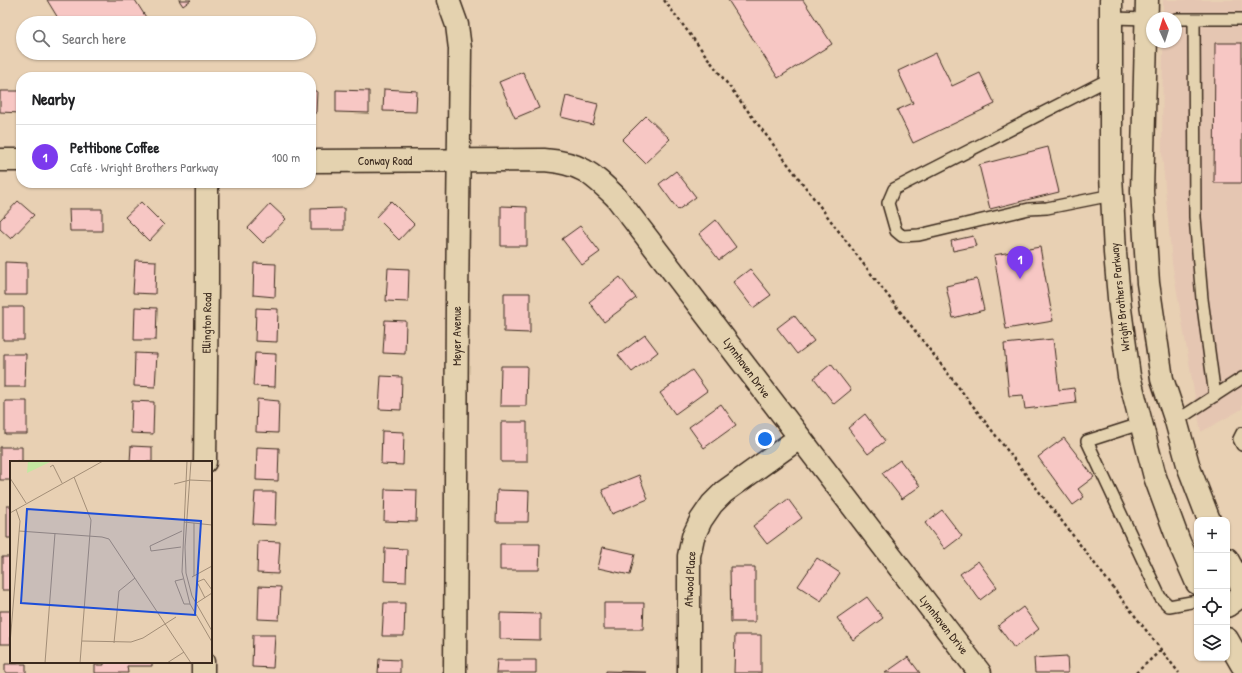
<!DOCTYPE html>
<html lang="en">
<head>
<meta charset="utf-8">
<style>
  body { margin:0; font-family:"Patrick Hand",sans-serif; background:#f6f6f6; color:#202124 }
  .controls { position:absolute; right:12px; bottom:12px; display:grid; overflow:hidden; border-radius:8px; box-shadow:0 1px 3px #0004 }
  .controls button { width:36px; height:36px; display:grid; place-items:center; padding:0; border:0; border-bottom:1px solid #e0e0e0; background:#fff; color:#202124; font:20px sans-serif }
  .compass { position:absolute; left:1146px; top:12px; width:36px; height:36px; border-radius:50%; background:#fff; box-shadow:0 1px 3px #0004; rotate:356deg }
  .you { position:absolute; left:765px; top:439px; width:14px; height:14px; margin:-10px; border:3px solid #fff; border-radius:50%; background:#1a73e8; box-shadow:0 0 0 6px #1a73e833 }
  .badge { display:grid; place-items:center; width:26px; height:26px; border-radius:50%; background:#7c3aed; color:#fff; font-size:13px; font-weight:700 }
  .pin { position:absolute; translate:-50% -33px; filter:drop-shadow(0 1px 2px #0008) }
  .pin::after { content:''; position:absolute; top:21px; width:14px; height:12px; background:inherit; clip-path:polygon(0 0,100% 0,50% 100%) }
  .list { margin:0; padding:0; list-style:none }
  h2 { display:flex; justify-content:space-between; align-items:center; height:52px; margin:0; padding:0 16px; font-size:17px }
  h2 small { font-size:13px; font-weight:400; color:#757577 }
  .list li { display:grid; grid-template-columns:26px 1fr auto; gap:12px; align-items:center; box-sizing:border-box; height:64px; padding:0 16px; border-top:1px solid #e0e0e0 }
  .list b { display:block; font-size:15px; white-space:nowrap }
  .list p { margin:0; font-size:13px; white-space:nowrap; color:#757577 }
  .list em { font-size:13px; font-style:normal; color:#757577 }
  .icon { flex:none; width:22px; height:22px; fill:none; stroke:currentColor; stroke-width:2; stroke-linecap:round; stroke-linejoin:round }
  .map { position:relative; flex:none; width:1242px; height:673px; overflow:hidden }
  .search { position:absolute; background:#fff; box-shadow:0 1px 3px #0004; left:16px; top:16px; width:300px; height:44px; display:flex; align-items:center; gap:10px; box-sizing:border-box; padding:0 14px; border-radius:22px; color:#757577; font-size:15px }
  .panel { position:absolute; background:#fff; box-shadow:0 1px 3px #0004; left:16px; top:72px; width:300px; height:116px; border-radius:16px }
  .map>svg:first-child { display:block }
  .built { fill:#e5c6b2 }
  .building { fill:#f7c7c4; stroke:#3b2a1e }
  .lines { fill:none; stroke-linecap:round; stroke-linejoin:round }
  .lane-casing { stroke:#3b2a1e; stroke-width:14 }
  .street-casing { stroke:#3b2a1e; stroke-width:25 }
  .secondary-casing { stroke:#3b2a1e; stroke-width:25 }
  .primary-casing { stroke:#3b2a1e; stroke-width:25 }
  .path { stroke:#3b2a1e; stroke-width:2.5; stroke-dasharray:3 3; stroke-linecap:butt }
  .lane { stroke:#e4d2af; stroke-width:11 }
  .street { stroke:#e4d2af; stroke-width:22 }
  .secondary { stroke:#e4d2af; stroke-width:22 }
  .primary { stroke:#e4d2af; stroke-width:22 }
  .labels { text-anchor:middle; stroke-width:3.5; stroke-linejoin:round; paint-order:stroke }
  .street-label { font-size:12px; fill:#3b2a1e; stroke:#e4d2af }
  .inset-road { fill:none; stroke:#a38e77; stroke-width:1 }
  .view { fill:#1d4ed8; fill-opacity:0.15; stroke:#1d4ed8; stroke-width:2 }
  .inset-edge { fill:none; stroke:#3b2a1e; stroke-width:2 }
</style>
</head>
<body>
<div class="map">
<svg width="1242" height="673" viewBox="0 0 1242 673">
  <rect width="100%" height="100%" fill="#e8d0b3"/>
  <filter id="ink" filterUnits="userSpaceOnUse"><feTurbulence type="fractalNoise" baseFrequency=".025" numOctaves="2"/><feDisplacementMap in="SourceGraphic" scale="8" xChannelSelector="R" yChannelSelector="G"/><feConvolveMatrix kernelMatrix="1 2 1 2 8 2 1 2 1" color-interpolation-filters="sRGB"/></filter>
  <g filter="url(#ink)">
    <!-- built -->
    <path class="built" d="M 1163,0 L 1242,0 L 1242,409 L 1201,432 L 1172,263 L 1162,154 L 1163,42 L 1176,42 L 1176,18 L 1163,18 Z"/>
    <!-- building -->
    <path class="building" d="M 47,0 L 135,0 L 149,22 L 61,23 Z
      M 179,0 L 191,0 L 183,6 Z
      M 728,0 L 803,0 L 832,44 L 778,78 Z
      M 1215,43 L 1242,43 L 1242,183 L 1214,183 Z
      M 936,53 L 952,86 L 980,73 L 995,104 L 913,143 L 897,110 L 913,103 L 898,71 Z
      M 523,72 L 539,108 L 515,118 L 499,82 Z
      M 384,89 L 417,91 L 416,112 L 383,111 Z
      M 336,90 L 369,91 L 369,113 L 336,112 Z
      M 0,91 L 21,91 L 21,113 L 0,112 Z
      M 311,91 L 317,91 L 316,113 L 311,113 Z
      M 566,96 L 598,104 L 593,125 L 561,117 Z
      M 646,116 L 670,139 L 645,163 L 622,140 Z
      M 1048,147 L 1059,192 L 990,209 L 979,165 Z
      M 676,171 L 696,197 L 678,210 L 659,184 Z
      M 18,201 L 34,215 L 11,239 L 0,229 L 0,220 Z
      M 391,201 L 414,224 L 399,240 L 376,217 Z
      M 141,202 L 164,225 L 149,241 L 125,217 Z
      M 270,204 L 286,219 L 263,243 L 248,228 Z
      M 501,206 L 527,207 L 527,246 L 501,246 Z
      M 344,208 L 344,230 L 311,230 L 311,209 Z
      M 69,209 L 102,209 L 102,231 L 70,231 Z
      M 716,220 L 736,247 L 719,260 L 699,234 Z
      M 580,226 L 600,252 L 582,265 L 562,239 Z
      M 973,236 L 976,246 L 953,251 L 951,241 Z
      M 1040,247 L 1053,321 L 1006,329 L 994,255 Z
      M 135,260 L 156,261 L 155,294 L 133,293 Z
      M 5,262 L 27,263 L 27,295 L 5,295 Z
      M 254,263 L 276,264 L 275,297 L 253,295 Z
      M 388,268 L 409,269 L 408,302 L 386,301 Z
      M 750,269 L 771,295 L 753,308 L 733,282 Z
      M 620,277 L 636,298 L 604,322 L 589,302 Z
      M 977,279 L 984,310 L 953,318 L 946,286 Z
      M 504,293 L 530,293 L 530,333 L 504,332 Z
      M 3,307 L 24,307 L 24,340 L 3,340 Z
      M 135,307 L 157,308 L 156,340 L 134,340 Z
      M 256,308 L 278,309 L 277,342 L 255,341 Z
      M 794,315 L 814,341 L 797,354 L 777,328 Z
      M 385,320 L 406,321 L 405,354 L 383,353 Z
      M 645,335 L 658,352 L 632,372 L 618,355 Z
      M 1053,339 L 1059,390 L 1074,388 L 1076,403 L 1025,409 L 1023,395 L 1009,396 L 1004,344 Z
      M 135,353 L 157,354 L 155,387 L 134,386 Z
      M 255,353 L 276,354 L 275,387 L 253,386 Z
      M 4,354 L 26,354 L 25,387 L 4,387 Z
      M 831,364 L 851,390 L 834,404 L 814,378 Z
      M 501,366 L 527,366 L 526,406 L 500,406 Z
      M 692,370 L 707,391 L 675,414 L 660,393 Z
      M 381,376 L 402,377 L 401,410 L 379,409 Z
      M 257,399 L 279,401 L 278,433 L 256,432 Z
      M 5,401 L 27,401 L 27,434 L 5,434 Z
      M 132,401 L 154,402 L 153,434 L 131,433 Z
      M 721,404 L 736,425 L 704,448 L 689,427 Z
      M 865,414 L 885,441 L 868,454 L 848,428 Z
      M 501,422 L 527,422 L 527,462 L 501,462 Z
      M 382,431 L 404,432 L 403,465 L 381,464 Z
      M 1064,438 L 1094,477 L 1078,489 L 1084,497 L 1073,505 L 1038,457 Z
      M 131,446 L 152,447 L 152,462 L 130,462 Z
      M 0,447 L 22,447 L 22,462 L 11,462 L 11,480 L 0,480 Z
      M 257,447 L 279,448 L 278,481 L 256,480 Z
      M 900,460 L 920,486 L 902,499 L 882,473 Z
      M 639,475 L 648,499 L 612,514 L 602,490 Z
      M 385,489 L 417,490 L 416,522 L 384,521 Z
      M 497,490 L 529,491 L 528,522 L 496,522 Z
      M 255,492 L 276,492 L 275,525 L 253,524 Z
      M 788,499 L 802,518 L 767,544 L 753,526 Z
      M 7,506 L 11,506 L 11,538 L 7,538 Z
      M 942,510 L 962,536 L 945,549 L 925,523 Z
      M 258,541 L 280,542 L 278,574 L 257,573 Z
      M 500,544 L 540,544 L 539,570 L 500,570 Z
      M 603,547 L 635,554 L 630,575 L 598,568 Z
      M 385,548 L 407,549 L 406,582 L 384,581 Z
      M 2,557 L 11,557 L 11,590 L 2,590 Z
      M 817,558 L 840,573 L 821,601 L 798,586 Z
      M 978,561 L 997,587 L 980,600 L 960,574 Z
      M 730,567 L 755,567 L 755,622 L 731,622 Z
      M 259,586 L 281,587 L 279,620 L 258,619 Z
      M 867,597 L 883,618 L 853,640 L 837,618 Z
      M 384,603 L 405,603 L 404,636 L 382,636 Z
      M 604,603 L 644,603 L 643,629 L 604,629 Z
      M 1023,607 L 1039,629 L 1014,648 L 998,626 Z
      M 0,611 L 11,611 L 11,644 L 0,644 Z
      M 500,613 L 540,614 L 540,640 L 500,639 Z
      M 253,635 L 275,635 L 273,668 L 252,667 Z
      M 735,635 L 761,635 L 761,673 L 734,673 Z
      M 1067,656 L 1068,673 L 1035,673 L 1034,658 Z
      M 908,657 L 920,673 L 885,673 Z
      M 379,659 L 400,660 L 400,673 L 378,673 Z
      M 497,660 L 536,660 L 536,673 L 496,673 Z
      M 104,662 L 152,662 L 152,666 L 127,666 L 128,673 L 95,673 L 95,665 L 104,665 Z
      M 5,664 L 26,664 L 26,673 L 5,673 Z
      M 606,671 L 646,672 L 646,673 L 606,673 Z"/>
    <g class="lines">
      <!-- lane casing -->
      <g class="lane-casing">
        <path id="lane" d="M 1111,18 L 1149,19
          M 1176,19 L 1242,19
          M 1194,19 L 1195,217 L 1202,299 L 1215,396
          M 1111,78 L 894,189 L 888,203 L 896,231 L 902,236 L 919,235 L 1029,209 L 1047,208 L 1112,195
          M 1176,421 L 1242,378
          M 1140,424 L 1087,441 L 1160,597 L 1169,606 L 1197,601
          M 1242,433 L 1239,439 L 1242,445"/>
      </g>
      <!-- street casing -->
      <g class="street-casing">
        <path id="street" d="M 448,0 L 457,25 L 460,49 L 457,301 L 455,673
          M 0,160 L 21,160
          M 311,161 L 544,160 C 581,163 591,173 616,197 L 980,673
          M 205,462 L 207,281 L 207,183
          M 203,673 L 203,662
          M 689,673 L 689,556 L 693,537 L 701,520 L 712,504 L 724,492 L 799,438"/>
      </g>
      <!-- secondary casing -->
      <g class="secondary-casing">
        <path id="secondary" d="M 1227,606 L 1242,595"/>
      </g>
      <!-- primary casing -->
      <g class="primary-casing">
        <path id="primary" d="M 1111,0 L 1111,175 L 1115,253 L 1120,309 L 1129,376 L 1155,477 L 1179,542 L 1197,583
          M 1147,0 L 1142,191 L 1148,283 L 1162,379 L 1176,421 L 1189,468 L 1209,520
          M 1227,559 L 1242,587
          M 1227,639 L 1242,665"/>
      </g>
      <!-- path -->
      <path class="path" d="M 664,0 L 862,262 L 1179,673
        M 1136,673 L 1161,650"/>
      <!-- lane -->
      <use href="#lane" class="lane"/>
      <!-- street -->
      <use href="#street" class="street"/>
      <!-- secondary -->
      <use href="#secondary" class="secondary"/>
      <!-- primary -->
      <use href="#primary" class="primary"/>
    </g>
  </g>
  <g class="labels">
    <!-- street labels -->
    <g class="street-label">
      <text x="385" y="165">Conway Road</text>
      <text transform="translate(1120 297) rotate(-96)" y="4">Wright Brothers Parkway</text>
      <text transform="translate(207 323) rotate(-89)" y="4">Ellington Road</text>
      <text transform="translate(457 336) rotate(-90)" y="4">Meyer Avenue</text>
      <text transform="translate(747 368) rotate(54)" y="4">Lynnhaven Drive</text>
      <text transform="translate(690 579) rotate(-87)" y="4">Atwood Place</text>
      <text transform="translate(944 625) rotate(52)" y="4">Lynnhaven Drive</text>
    </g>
  </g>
  <!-- overview -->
  <g transform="translate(10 461)">
    <rect width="202" height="202" fill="#e8d0b3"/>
    <path d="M 18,0 L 42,0 L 17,12 Z" fill="#c4e7a1"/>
    <path class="inset-road" d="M 177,0 L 172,111 L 180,143 L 202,181M 181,0 L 175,86 L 176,112 L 182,135 L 202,170M 40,6 L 43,4 L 52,22M 64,16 L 81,59 L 70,202M 0,17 L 16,42M 164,23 L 180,19 L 202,20M 0,52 L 93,0M 174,61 L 202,64M 9,70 L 92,76 L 99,78 L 181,202M 171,86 L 141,90 L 140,85 L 172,70M 184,115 L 184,62M 182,116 L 202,105M 173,118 L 165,120 L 174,143 L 180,143M 195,137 L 187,121 L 194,118 L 202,129M 185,143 L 202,132M 72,180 L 121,181 L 133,177 L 166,156M 104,182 L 109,130 L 125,117M 0,183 L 10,60 L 6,48M 35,202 L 45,72M 157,202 L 174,191"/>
    <path class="view" d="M 17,48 L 191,60 L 185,154 L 11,142 Z"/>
    <rect width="202" height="202" class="inset-edge"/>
  </g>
</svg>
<div class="controls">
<button>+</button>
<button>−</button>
<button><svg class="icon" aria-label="locate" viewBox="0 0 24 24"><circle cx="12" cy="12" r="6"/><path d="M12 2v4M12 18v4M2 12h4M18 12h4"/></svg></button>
<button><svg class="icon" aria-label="layers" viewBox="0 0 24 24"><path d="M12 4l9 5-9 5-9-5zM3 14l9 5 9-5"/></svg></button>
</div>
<svg class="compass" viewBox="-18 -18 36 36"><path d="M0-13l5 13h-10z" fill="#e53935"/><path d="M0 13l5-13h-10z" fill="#757577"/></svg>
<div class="you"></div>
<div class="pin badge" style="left:1020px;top:279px">1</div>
<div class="search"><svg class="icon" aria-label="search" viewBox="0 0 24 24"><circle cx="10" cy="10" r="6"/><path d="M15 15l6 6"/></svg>Search here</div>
<section class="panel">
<h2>Nearby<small></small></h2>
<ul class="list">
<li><span class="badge">1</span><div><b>Pettibone Coffee</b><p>Café · Wright Brothers Parkway</p></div><em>100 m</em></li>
</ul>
</section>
</div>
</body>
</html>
